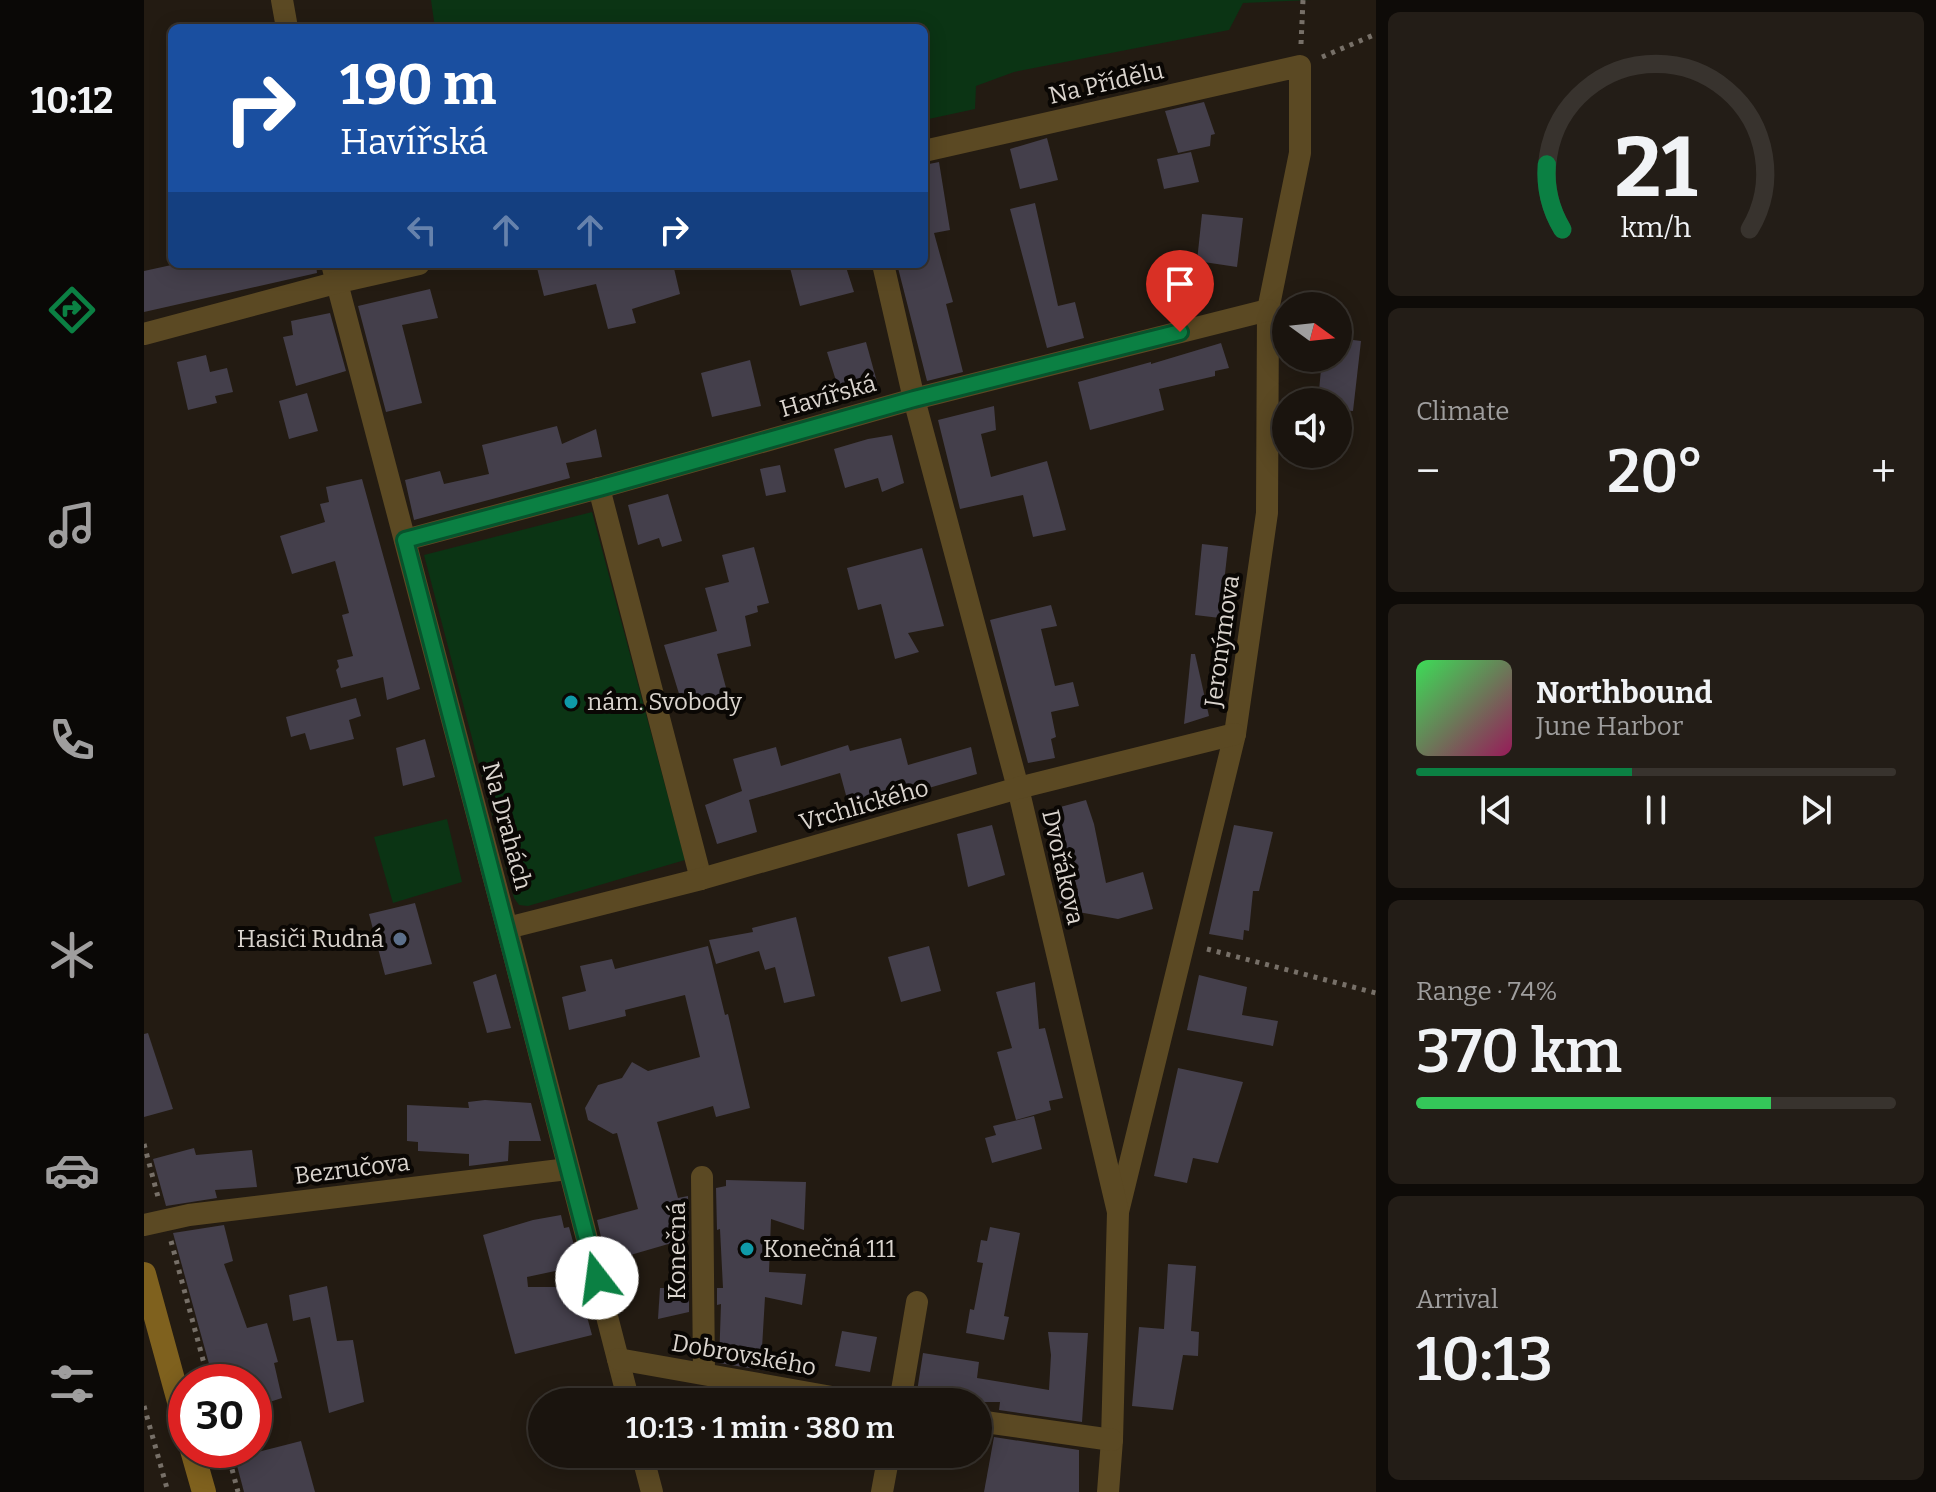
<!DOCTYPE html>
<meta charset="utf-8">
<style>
:root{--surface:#1a140e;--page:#231d17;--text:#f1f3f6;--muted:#9f9e9e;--line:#38332e;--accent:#0b8043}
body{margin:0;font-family:Bitter,serif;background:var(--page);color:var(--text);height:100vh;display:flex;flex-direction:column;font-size:30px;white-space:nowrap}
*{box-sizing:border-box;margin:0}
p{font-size:26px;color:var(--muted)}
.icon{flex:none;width:44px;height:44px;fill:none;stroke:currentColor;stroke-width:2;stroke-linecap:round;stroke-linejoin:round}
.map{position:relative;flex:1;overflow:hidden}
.drawer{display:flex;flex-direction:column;gap:12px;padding:12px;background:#0e0b08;width:560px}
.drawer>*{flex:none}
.banner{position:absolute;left:24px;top:24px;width:760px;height:244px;border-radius:12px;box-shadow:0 4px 20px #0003,0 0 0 2px var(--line);background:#1a4fa0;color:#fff;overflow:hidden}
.needle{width:52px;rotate:105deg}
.controls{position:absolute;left:1128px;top:292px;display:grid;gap:16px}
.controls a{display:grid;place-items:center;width:80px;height:80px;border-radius:50%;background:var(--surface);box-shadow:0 4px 20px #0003,0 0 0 2px var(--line);font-size:40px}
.speed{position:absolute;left:24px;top:1364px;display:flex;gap:16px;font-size:40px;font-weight:700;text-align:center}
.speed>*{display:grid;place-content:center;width:104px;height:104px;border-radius:50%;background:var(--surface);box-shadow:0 4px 20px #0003,0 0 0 2px var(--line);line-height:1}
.speed .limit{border:12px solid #d22;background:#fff;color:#111}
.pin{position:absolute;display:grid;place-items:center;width:68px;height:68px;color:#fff;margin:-82px -34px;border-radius:50% 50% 50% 0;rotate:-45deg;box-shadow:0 0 8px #0007}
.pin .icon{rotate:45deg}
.me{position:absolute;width:88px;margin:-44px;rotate:345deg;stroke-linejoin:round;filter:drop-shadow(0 0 6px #0008)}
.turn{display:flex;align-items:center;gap:28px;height:168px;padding:0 40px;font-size:36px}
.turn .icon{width:104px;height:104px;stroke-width:2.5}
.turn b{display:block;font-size:56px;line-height:68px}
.lanes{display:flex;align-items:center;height:76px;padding:0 40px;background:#0003;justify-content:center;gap:40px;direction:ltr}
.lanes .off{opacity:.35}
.big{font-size:60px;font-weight:600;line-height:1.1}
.drawer .tile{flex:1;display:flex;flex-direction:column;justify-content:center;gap:12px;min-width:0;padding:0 28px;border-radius:12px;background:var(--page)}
.drawer .dial{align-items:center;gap:0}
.dial svg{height:208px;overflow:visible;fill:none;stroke:var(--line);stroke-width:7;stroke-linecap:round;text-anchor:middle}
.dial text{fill:var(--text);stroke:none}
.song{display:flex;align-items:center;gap:24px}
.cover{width:96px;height:96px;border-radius:12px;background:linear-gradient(135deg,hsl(130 70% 55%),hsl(330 70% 35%))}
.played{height:8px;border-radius:4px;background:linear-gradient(90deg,var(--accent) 45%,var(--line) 45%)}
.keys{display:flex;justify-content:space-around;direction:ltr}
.heat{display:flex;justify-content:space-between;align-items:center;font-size:44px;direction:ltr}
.charge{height:12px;border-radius:6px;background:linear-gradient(90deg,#34c759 74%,var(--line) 0)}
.trip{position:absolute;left:384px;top:1388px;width:464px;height:80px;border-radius:40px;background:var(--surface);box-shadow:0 4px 20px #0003,0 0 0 2px var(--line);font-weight:600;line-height:80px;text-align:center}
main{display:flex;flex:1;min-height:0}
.menu{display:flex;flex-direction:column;width:144px;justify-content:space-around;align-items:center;background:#0a0806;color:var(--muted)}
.menu .icon{width:56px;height:56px}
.menu .active{color:var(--accent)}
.menu b{font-size:36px;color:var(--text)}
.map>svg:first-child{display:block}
.green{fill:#0b3414}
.building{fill:#443f4b}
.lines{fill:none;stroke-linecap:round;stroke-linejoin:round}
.path{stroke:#777068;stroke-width:5;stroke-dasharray:4 6;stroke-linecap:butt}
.minor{stroke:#5b4923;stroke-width:22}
.secondary{stroke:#7f611e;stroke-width:24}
.route-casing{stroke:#07532c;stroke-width:20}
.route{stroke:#0b8043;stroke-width:14}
.culture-dot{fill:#0f9aa8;stroke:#0a0704;stroke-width:3}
.service-dot{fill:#5c6f8a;stroke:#0a0704;stroke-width:3}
.labels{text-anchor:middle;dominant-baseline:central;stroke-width:8;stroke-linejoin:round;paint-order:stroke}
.street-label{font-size:24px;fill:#dad4ce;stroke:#0a0704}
.poi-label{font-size:24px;fill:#dad4ce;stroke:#0a0704;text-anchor:start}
</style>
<main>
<nav class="menu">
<b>10:12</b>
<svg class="icon active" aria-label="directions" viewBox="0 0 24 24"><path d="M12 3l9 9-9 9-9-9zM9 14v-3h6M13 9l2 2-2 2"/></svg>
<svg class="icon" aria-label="music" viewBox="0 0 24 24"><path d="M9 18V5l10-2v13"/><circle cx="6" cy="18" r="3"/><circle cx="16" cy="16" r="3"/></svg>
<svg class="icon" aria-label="phone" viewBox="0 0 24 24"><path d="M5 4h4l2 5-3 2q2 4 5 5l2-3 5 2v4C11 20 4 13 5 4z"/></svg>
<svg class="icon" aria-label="climate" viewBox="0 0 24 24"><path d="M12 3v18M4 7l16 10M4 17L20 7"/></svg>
<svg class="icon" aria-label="car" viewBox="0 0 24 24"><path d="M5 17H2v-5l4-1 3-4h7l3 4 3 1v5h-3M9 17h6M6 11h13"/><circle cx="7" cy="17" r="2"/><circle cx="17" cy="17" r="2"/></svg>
<svg class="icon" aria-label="filters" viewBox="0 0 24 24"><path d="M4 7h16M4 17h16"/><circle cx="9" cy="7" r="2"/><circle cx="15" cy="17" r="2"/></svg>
</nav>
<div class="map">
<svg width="1232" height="1492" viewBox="0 0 1232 1492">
<rect width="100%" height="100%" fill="#231b12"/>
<g class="green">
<polygon points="287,0 1167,0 1099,3 1085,30 870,72 832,86 831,109 780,120 780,28 291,28"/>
<polygon points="448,512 541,860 384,906 375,905 370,898 280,555"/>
<polygon points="303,819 318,882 249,903 230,837"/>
</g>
<g class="building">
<polygon points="1060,102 1071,134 1067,135 1066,146 1034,153 1021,111"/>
<polygon points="903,138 914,180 876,189 866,149"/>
<polygon points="1047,152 1055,182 1020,189 1013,159"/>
<polygon points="795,162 806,230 790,233 809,302 802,304 819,372 783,381 753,264 780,264 780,165"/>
<polygon points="891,203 914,306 931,302 940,338 903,348 866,209"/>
<polygon points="1058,214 1099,218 1093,267 1053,261"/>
<polygon points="32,264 172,264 173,273 0,312 0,271"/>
<polygon points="392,264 529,264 536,294 488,309 492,323 464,329 452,284 400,296"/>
<polygon points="645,264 701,264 710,292 656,306"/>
<polygon points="286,289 294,318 258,325 278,403 242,412 214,306"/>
<polygon points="186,313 202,371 152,386 139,337 149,335 147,321"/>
<polygon points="1194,338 1217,341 1209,411 1194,410 1194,402 1174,402 1178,358 1194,358"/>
<polygon points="722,342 736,393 699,403 683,352"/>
<polygon points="1077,343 1085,368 1071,371 1071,376 1015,389 1020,410 946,430 934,382 1007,362 1007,364"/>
<polygon points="62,355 66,372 83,368 89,392 71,396 73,403 44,410 33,362"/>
<polygon points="606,360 617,406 568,417 557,373"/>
<polygon points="163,393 174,431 145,439 135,401"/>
<polygon points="850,406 852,430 837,434 847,477 903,461 922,530 889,537 879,495 816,509 794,420"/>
<polygon points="413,426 418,444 452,429 458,457 422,463 426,478 270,520 261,480 296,471 300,484 345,474 338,445"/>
<polygon points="748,435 760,483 738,492 734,478 701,488 690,449 724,439"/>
<polygon points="636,465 642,492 622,496 616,469"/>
<polygon points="218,479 276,689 243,700 239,677 197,688 192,670 195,667 193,660 209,656 198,615 205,613 191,561 148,574 136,536 181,522 176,504 185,502 182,487"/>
<polygon points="524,494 538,541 518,547 515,538 494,545 484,505"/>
<polygon points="1058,544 1084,547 1076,618 1051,615"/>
<polygon points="610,547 625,603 613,606 614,612 601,616 607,646 573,654 585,699 540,710 520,645 573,631 561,588 585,582 578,555"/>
<polygon points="778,548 800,626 764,633 775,652 751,659 737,604 714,610 703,568"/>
<polygon points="907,605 913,626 897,629 911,686 929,682 935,706 907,712 912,737 907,739 911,758 884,763 846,620"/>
<polygon points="1047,654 1051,654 1065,716 1040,724"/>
<polygon points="212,698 217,716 205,720 210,739 166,750 161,733 147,737 142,717"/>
<polygon points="757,738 764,765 827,747 833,774 771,792 771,794 734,804 734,801 706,810 696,773 605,800 613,832 573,844 561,805 598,791 589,759 632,747 637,766 704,745 706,751"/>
<polygon points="281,739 291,777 259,786 252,748"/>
<polygon points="942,800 950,824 962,883 999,872 1009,909 974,919 917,909 914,897 934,890 919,845 906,849 898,812"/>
<polygon points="848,825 861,875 824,887 813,834"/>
<polygon points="1090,825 1129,832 1115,891 1109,891 1105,931 1100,930 1099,940 1065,934"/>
<polygon points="271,903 288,964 241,975 225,914"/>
<polygon points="652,917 671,996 640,1003 631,967 621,970 615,951 572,964 565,940 609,932 608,928"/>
<polygon points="564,946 581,1015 584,1014 606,1108 572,1117 569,1106 513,1122 534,1198 544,1196 545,1238 483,1256 481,1249 461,1254 453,1220 494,1209 473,1133 469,1134 444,1120 441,1108 454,1085 478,1078 488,1062 504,1071 556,1057 541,995 481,1010 482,1016 425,1030 418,997 442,991 436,966 468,959 471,969"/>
<polygon points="785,946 797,991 757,1002 744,957"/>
<polygon points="352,974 367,1028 343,1033 329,982"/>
<polygon points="1055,975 1103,987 1098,1015 1134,1021 1129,1046 1043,1030"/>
<polygon points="891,982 895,1029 901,1028 919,1098 905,1101 907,1110 872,1120 853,1052 868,1048 852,992"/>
<polygon points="4,1033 29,1109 0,1117 0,1034"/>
<polygon points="1034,1068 1099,1082 1074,1163 1049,1158 1043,1183 1010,1176"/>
<polygon points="341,1100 387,1103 397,1141 365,1141 364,1161 325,1166 325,1154 274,1151 274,1142 263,1141 263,1105 325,1108 324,1102"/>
<polygon points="890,1116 898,1149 848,1163 841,1138 852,1135 849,1126"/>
<polygon points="50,1148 52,1155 108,1150 113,1187 71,1190 73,1198 22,1206 9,1159"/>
<polygon points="582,1180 662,1182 660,1230 627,1219 625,1272 662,1274 658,1305 621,1297 618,1348 626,1349 623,1371 575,1363 577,1304 573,1305 573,1288 579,1288 576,1229 573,1230 572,1188 582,1186"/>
<polygon points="417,1215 420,1228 425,1227 434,1260 429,1261 430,1267 383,1277 384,1287 435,1287 448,1335 371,1354 339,1235 389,1220"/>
<polygon points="80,1225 89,1261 80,1264 103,1328 123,1323 134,1362 130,1363 138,1398 110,1407 110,1382 70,1382 29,1233"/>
<polygon points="846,1227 876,1233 860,1316 865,1317 860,1340 822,1333 826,1309 830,1310 839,1263 833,1262 837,1240 843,1241"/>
<polygon points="1024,1264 1052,1266 1047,1331 1055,1332 1054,1356 1039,1355 1029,1410 988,1406 995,1327 1020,1329"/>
<polygon points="183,1286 193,1341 209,1340 220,1402 185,1413 166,1317 149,1321 145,1295"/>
<polygon points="516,1288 545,1288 545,1312 514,1319"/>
<polygon points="698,1331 733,1337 726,1372 691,1366"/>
<polygon points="904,1332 944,1333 938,1422 855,1410 856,1402 796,1402 772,1398 779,1353 835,1362 833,1378 905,1390 907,1355"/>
<polygon points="573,1391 620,1399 619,1402 573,1402"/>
<polygon points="850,1437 935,1450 935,1492 840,1492"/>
<polygon points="157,1441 171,1492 100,1492 91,1458"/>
</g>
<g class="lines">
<g class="path">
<polyline points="1157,44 1159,0"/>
<polyline points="1178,57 1232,34"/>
<polyline points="1063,949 1232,993"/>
<polyline points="0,1144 14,1197"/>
<polyline points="27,1241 65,1382"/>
<polyline points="0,1406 24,1492"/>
<polyline points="83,1450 94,1492"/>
</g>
<g class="minor">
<polyline points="138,0 143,28"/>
<polyline points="780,151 1156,66 1156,153 1124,310 1123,513 1091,734 974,1212"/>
<polyline points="188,264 363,928 485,1402"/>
<polyline points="739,264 770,399 874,788 974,1212 968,1440 964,1492"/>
<polyline points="0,334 191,283 275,264"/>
<polyline points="455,488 557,879"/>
<polyline points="261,540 455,488 770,399 1124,310"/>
<polyline points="363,928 557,879 874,788 1091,734"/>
<polyline points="558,1177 560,1373"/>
<polyline points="0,1225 45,1215 424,1169"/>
<polyline points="474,1359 716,1402"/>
<polyline points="756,1402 773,1302"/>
<polyline points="834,1421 968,1440"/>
<polyline points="498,1454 508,1492"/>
<polyline points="738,1492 745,1454"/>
</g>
<g class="secondary">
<polyline points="0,1274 42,1427"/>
<polyline points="48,1450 60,1492"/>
</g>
</g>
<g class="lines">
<defs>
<polyline id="route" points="453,1278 261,540 455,488 770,399 1036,332"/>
</defs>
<use href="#route" class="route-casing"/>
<use href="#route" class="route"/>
</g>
<g class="culture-dot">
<circle cx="427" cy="702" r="8"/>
<circle cx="603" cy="1249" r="8"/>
</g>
<circle class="service-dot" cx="256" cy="939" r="8"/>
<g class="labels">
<g class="street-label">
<text transform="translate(962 83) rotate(-13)">Na Přídělu</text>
<text transform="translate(684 396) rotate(-16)">Havířská</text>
<text transform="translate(1078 641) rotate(-82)">Jeronýmova</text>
<text transform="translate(720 805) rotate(-16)">Vrchlického</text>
<text transform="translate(363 826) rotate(75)">Na Drahách</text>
<text transform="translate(919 867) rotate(77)">Dvořákova</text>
<text transform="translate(208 1169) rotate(-7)">Bezručova</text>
<text transform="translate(533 1251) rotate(-90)">Konečná</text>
<text transform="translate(600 1355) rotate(10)">Dobrovského</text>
</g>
<g class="poi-label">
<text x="443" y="702">nám. Svobody</text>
<text x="240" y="939" text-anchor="end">Hasiči Rudná</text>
<text x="619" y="1249">Konečná 111</text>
</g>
</g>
</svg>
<div class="controls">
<a><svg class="needle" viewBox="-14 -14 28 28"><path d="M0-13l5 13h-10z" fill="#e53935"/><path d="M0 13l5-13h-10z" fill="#9f9e9e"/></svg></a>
<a><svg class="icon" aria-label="sound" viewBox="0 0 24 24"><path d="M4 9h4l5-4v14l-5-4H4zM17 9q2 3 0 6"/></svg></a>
</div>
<div class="speed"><div class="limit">30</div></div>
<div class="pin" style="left:1036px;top:332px;background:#d93025"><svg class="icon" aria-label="arrive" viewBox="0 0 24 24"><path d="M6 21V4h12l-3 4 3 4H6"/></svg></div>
<svg class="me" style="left:453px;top:1278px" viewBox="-20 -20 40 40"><circle r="19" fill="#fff"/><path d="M0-13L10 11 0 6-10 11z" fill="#0b8043"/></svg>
<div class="trip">10:13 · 1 min · 380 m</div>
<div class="banner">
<div class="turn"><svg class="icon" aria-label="right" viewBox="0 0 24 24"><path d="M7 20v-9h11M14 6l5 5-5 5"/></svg><div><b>190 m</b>Havířská</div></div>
<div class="lanes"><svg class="icon off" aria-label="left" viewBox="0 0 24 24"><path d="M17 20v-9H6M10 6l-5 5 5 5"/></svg><svg class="icon off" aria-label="ahead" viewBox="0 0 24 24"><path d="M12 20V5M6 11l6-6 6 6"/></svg><svg class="icon off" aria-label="ahead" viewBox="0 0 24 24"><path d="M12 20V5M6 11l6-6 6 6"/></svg><svg class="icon" aria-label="right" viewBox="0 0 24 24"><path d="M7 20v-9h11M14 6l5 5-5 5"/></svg></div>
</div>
</div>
<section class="drawer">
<div class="tile dial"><svg viewBox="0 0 100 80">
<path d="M14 69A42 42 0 1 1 86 69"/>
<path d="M14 69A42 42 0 0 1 8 44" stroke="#0b8043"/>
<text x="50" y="56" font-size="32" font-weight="700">21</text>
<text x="50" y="72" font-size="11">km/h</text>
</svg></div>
<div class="tile"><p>Climate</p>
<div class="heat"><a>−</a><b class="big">20°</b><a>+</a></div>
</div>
<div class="tile">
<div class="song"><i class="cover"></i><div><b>Northbound</b><p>June Harbor</p></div></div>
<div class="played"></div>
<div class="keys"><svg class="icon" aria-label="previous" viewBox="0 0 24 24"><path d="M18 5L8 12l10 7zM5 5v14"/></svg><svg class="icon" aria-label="pause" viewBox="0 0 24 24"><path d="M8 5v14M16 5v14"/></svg><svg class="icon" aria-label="next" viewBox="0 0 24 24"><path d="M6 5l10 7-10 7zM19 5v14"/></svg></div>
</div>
<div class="tile"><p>Range · 74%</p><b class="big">370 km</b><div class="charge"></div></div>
<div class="tile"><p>Arrival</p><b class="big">10:13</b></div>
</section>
</main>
